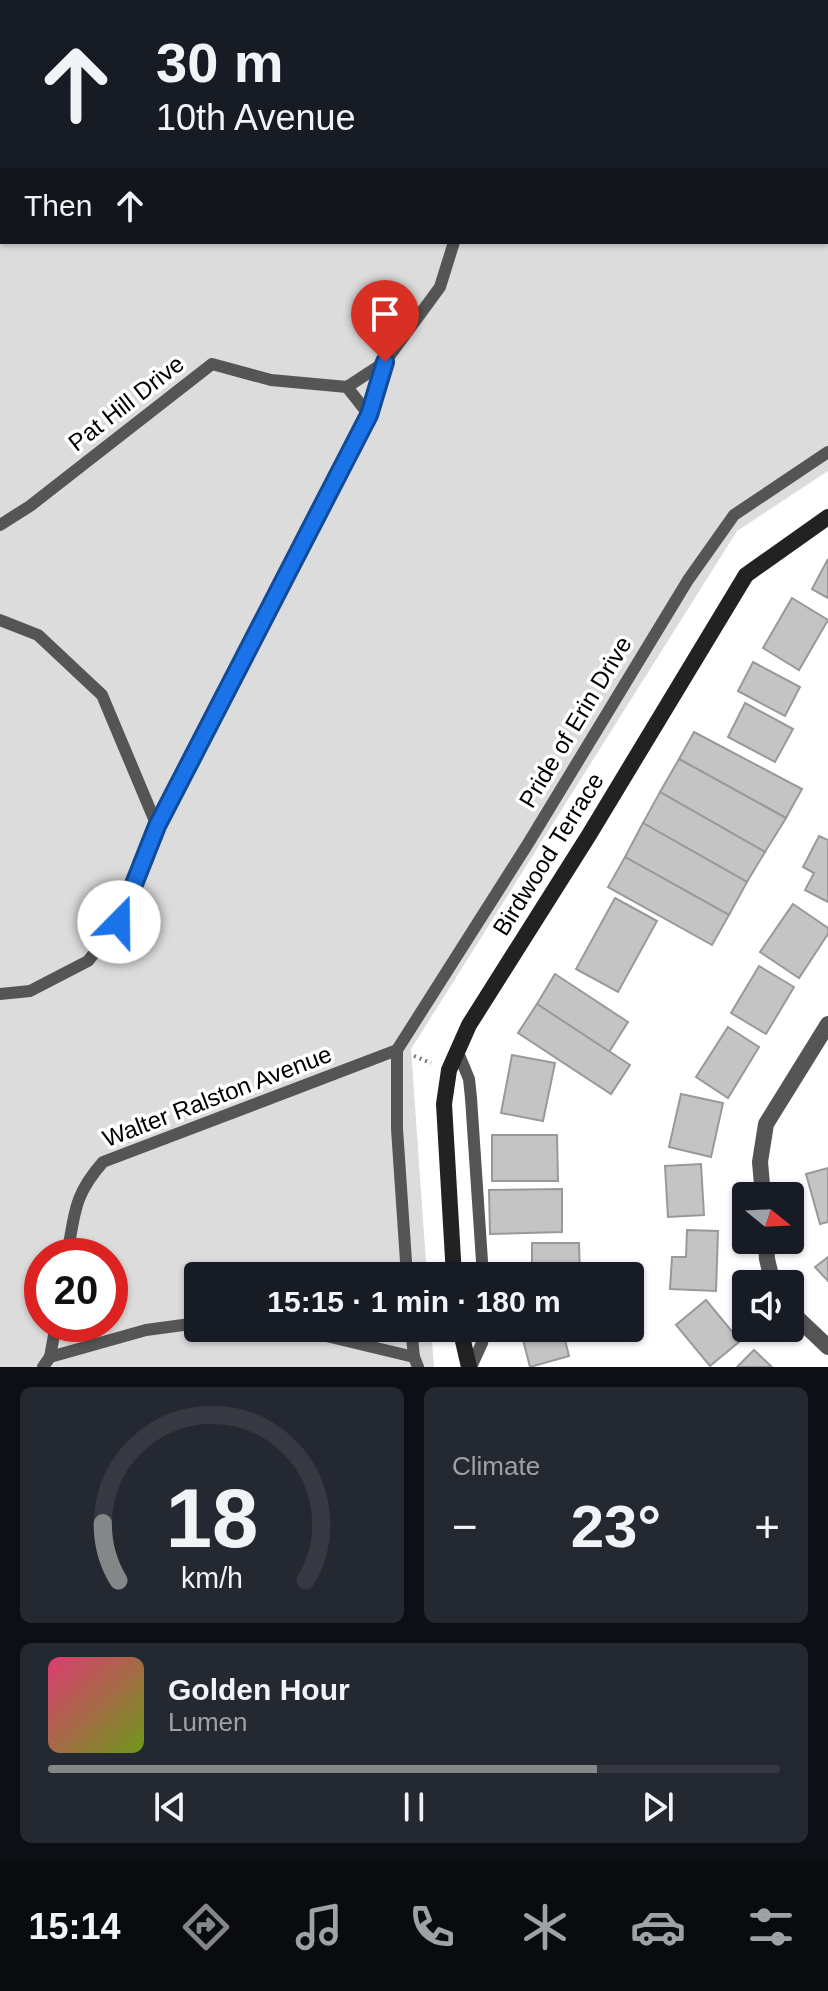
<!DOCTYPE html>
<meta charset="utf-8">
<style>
:root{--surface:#171b24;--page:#242831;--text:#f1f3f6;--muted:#9ea1a6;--line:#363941;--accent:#858687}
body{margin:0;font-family:Helvetica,sans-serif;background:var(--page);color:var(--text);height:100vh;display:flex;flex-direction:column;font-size:30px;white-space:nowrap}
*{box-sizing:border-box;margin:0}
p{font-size:26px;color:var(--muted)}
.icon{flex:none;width:44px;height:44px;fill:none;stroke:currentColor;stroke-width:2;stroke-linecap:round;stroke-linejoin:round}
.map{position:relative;height:1367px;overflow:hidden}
.sheet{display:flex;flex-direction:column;gap:20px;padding:20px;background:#0d0f14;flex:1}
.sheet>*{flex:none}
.banner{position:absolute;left:0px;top:0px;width:828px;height:244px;box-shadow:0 2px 6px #0004;background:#171b24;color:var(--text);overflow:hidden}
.needle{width:52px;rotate:108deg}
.controls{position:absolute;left:732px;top:1182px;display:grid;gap:16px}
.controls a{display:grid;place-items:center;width:72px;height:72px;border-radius:8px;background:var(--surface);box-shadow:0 2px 6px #0004;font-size:40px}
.speed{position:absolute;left:24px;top:1238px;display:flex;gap:16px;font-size:40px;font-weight:700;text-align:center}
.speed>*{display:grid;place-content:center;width:104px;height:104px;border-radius:50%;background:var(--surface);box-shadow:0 2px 6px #0004;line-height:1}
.speed .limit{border:12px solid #d22;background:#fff;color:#111}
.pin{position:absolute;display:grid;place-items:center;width:68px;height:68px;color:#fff;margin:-82px -34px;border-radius:50% 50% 50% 0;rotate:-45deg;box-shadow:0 0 8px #0007}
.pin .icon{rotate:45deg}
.me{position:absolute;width:88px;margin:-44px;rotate:22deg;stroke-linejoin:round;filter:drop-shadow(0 0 6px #0008)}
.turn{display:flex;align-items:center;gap:28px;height:168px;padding:0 24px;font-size:36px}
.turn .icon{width:104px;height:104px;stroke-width:2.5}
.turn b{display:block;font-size:56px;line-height:68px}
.then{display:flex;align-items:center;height:76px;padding:0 24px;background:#0003;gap:16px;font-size:30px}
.big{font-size:60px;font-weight:700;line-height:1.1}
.sheet .tile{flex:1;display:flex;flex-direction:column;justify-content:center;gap:12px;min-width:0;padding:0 28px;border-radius:12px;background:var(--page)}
.sheet .dial{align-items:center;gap:0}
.dial svg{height:208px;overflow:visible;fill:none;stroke:var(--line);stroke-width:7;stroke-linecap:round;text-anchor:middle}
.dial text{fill:var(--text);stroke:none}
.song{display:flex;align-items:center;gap:24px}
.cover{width:96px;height:96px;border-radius:12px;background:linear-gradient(135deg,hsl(340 70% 55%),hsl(80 70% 35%))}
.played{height:8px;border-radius:4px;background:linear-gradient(90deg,var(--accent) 75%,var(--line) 75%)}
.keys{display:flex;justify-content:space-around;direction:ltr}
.heat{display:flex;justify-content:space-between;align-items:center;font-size:44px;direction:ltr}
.sheet .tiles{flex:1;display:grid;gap:20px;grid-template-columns:1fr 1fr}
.tile:last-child{grid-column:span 2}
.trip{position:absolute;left:184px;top:1262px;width:460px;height:80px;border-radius:8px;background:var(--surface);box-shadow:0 2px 6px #0004;font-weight:700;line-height:80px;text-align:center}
.tabs{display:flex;height:128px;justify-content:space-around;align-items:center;background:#090b0e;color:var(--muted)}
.tabs .icon{width:56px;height:56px}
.tabs .active{color:var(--accent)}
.tabs b{font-size:36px;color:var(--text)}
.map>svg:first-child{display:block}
.green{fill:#dcdcdc;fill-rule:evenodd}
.building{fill:#c4c4c4;stroke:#999;stroke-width:2}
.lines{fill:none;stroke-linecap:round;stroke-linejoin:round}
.path{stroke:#777;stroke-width:4;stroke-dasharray:2 4;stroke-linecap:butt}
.lane{stroke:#555;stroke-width:12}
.street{stroke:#555;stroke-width:16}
.secondary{stroke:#222;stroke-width:16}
.route-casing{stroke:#114b97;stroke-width:20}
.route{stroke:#1a73e8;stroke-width:14}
.labels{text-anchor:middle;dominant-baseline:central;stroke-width:7;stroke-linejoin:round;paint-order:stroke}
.street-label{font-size:24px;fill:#000;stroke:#fff}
</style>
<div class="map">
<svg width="828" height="1367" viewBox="0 0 828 1367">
<rect width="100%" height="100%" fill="#fff"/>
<path class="green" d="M0 0H828V471L737 531 411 1049 427 1276H198V1328H431L434 1367H0ZM2 2H826V242H2ZM42 1256H110V1324H42Z"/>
<g class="building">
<polygon points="828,559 828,598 812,589"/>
<polygon points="792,598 828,620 799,670 763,648"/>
<polygon points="753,662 800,687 785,716 738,691"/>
<polygon points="745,703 793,729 775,762 728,737"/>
<polygon points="694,732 802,789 786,818 679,759"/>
<polygon points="679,759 786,818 765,852 660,792"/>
<polygon points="660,792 765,852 747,882 643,823"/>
<polygon points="643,823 747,882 729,915 625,857"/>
<polygon points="819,836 828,840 828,902 805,890 814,873 803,867"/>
<polygon points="625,857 729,915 712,945 608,887"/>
<polygon points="615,898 657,921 618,992 576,969"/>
<polygon points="793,904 828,928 828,934 799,978 760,952"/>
<polygon points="759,966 794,987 766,1034 731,1013"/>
<polygon points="555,974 628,1022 609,1052 537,1004"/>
<polygon points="537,1004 630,1065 611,1094 518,1033"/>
<polygon points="728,1027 759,1047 728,1098 696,1077"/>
<polygon points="512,1055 555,1063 543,1121 501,1113"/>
<polygon points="681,1094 723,1103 711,1157 669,1147"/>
<polygon points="492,1135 557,1135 558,1181 492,1181"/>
<polygon points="701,1164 704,1215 668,1217 665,1166"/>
<polygon points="828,1168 828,1222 820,1224 806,1174"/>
<polygon points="562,1189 562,1232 490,1234 489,1190"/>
<polygon points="687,1230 718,1231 716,1291 670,1289 672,1257 686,1257"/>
<polygon points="532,1243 579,1243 580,1276 532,1276"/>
<polygon points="828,1257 828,1281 815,1267"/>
<polygon points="706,1300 740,1341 710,1366 676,1325"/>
<polygon points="520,1328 562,1328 569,1356 530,1367"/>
<polygon points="754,1350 772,1367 737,1367"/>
</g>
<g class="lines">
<polyline class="path" points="414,1056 431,1063"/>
<g class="lane">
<polyline points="192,0 195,2"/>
<polyline points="203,2 208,0"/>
<polyline points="681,2 684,0"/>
<polyline points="0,82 2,81"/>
<polyline points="347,387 369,415 385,362"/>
<polyline points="0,525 30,506 212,364 271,380 347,387 385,362 440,287 454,242"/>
<polyline points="0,620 38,635 102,695 157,826 119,922 88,961 30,991 0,994"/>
<polyline points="157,826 369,415"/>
<polyline points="397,1050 529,842 688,580 734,515 828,452"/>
<polyline points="397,1050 397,1129 407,1276"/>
<polyline points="457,1050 469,1079 471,1098 483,1276"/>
<path d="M67 1256C75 1213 73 1196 103 1162L397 1050"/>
<polyline points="293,1328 414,1357"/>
<polyline points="411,1328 414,1357 418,1367"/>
<polyline points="50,1357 146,1330 198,1323"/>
<polyline points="43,1367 50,1357 56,1324"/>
<polyline points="471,1367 482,1343 485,1328"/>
</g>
<g class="street">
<polyline points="763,1196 760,1162 766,1124 828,1024"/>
<polyline points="766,1240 767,1259 773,1284"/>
<polyline points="790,1311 828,1347"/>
</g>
<g class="secondary">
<polyline points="454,1276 444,1104 449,1070 469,1025 589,835 746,575 828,517"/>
<polyline points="460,1328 469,1367"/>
</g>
</g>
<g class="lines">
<defs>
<polyline id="route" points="119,922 157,826 369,415 385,362"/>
</defs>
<use href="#route" class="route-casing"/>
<use href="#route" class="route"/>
</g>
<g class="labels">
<g class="street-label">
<text transform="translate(126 403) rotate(-38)">Pat Hill Drive</text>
<text transform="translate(575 722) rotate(-59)">Pride of Erin Drive</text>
<text transform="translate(548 854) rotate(-58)">Birdwood Terrace</text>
<text transform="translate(217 1096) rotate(-21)">Walter Ralston Avenue</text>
</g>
</g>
</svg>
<div class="controls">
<a><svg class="needle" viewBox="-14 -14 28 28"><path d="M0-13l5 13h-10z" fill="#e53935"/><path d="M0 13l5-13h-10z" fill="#9ea1a6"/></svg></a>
<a><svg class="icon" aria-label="sound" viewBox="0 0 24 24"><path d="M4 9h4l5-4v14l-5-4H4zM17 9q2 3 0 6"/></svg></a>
</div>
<div class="speed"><div class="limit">20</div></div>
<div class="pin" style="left:385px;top:362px;background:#d93025"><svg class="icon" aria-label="arrive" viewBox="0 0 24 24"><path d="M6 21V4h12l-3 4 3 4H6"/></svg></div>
<svg class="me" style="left:119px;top:922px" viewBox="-20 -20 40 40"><circle r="19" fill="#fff"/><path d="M0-13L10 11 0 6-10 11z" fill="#1a73e8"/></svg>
<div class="trip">15:15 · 1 min · 180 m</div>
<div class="banner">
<div class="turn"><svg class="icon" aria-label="ahead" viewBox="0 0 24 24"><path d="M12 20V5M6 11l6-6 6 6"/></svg><div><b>30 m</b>10th Avenue</div></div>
<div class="then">Then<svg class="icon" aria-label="ahead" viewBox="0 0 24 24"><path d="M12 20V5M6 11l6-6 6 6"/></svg></div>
</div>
</div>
<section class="sheet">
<div class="tiles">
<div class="tile dial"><svg viewBox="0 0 100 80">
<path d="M14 69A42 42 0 1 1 86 69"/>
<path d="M14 69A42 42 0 0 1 8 47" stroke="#858687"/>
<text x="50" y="56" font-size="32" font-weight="700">18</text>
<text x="50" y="72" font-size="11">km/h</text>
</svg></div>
<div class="tile"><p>Climate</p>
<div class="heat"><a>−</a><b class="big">23°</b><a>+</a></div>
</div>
<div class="tile">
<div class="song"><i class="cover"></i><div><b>Golden Hour</b><p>Lumen</p></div></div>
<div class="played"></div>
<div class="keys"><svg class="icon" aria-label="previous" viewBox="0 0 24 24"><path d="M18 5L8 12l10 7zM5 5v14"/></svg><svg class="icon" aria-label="pause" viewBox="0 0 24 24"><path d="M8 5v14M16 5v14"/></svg><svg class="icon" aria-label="next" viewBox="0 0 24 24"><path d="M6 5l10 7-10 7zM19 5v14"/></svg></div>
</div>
</div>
</section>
<nav class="tabs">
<b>15:14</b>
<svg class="icon active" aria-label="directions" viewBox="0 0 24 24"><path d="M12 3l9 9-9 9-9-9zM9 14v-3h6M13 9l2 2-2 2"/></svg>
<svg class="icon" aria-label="music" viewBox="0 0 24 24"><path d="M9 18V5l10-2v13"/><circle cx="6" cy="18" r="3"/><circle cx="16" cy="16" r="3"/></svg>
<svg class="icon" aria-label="phone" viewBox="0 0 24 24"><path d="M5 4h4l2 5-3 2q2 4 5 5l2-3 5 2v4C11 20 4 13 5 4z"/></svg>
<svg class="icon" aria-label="climate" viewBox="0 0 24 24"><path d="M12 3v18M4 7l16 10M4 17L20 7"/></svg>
<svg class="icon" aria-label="car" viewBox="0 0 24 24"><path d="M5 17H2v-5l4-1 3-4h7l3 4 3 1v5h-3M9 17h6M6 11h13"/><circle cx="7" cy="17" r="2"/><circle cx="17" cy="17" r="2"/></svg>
<svg class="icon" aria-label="filters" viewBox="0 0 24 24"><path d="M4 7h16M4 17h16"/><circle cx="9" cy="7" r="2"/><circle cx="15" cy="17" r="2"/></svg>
</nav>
